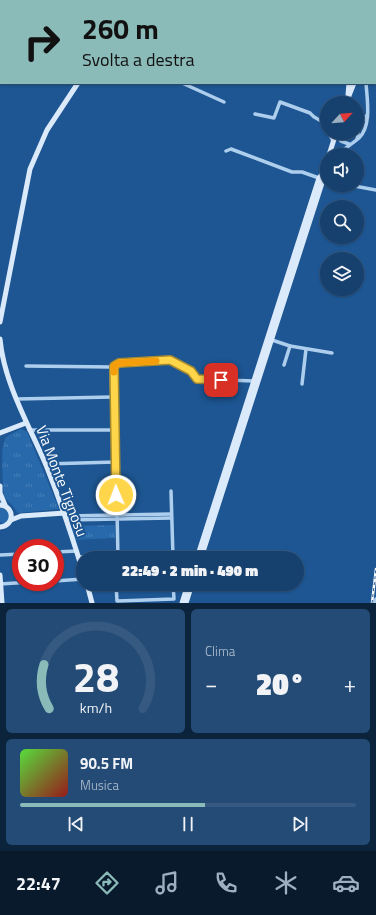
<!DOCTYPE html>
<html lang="it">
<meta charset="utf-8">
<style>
:root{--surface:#16406e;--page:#234b76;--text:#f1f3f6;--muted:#9eafc2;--line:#355981;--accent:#8bbbb9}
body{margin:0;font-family:"Titillium Web",sans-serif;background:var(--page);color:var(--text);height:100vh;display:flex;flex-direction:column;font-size:15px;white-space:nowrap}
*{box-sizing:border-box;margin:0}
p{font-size:13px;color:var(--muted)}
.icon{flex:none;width:22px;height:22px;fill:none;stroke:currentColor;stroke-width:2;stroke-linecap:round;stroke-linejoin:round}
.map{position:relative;height:603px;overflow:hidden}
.panel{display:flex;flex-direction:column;gap:6px;padding:6px;background:#0c233c;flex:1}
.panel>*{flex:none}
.banner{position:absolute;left:0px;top:0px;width:376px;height:84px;box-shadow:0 1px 3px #0004,0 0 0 1px var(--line);background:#8bbbb9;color:#111;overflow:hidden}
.needle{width:26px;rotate:64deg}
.tools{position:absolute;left:320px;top:96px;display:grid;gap:8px}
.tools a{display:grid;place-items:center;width:44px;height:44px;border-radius:50%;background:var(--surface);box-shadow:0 1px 3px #0004,0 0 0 1px var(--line);font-size:20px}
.speed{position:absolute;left:12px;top:539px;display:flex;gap:8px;font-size:20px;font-weight:700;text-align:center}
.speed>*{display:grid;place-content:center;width:52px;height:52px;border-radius:50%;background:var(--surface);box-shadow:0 1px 3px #0004,0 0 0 1px var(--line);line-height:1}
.speed .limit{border:6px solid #d22;background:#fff;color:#111}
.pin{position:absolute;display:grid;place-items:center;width:34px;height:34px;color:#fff;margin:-17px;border-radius:8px;box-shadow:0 2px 6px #0006}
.me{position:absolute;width:44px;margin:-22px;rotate:359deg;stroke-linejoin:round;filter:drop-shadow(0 0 3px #0008)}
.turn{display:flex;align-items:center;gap:14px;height:84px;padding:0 16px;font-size:18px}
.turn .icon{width:52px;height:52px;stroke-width:2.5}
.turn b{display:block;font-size:28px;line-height:34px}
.big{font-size:30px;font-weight:800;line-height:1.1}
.panel .card{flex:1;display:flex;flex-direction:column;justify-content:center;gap:6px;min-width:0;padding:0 14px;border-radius:6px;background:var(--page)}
.panel .dial{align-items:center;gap:0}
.dial svg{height:104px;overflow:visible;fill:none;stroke:var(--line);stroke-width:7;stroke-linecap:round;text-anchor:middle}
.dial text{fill:var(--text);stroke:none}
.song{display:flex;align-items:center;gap:12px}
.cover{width:48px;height:48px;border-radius:6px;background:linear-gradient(135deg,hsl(110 70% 55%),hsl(0 70% 35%))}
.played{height:4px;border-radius:2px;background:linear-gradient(90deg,var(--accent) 55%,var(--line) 55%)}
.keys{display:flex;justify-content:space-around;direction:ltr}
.heat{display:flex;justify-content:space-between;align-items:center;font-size:22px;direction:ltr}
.panel .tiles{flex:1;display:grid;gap:6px;grid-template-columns:1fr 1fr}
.card:last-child{grid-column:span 2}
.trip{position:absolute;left:76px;top:551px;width:228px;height:40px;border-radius:20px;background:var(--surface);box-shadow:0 1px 3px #0004,0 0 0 1px var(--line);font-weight:800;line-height:40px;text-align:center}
.dock{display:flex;height:64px;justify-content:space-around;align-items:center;background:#091a2c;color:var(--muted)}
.dock .icon{width:28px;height:28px}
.dock .current{color:var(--accent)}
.dock b{font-size:18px;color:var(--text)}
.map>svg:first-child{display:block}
.grass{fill:url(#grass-tufts)}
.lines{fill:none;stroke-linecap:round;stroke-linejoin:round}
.street{stroke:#aeceee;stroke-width:3.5}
.secondary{stroke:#dbeafa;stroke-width:5}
.rail-casing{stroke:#fff;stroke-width:2.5}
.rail{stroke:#1d5692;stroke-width:1;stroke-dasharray:3;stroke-linecap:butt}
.route-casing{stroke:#a68a30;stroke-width:10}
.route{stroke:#ffd54a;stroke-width:7}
.slow{stroke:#f59e0b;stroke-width:7}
.labels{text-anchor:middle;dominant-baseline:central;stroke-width:4;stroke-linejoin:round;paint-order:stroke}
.street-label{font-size:15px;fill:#fff;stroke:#1d5692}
</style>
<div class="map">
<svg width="376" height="603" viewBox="0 0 376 603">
<defs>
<pattern id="grass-tufts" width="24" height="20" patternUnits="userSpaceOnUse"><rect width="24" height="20" fill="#2769ab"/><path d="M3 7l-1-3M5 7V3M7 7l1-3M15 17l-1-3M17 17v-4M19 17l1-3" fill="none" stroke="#4780b8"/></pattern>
</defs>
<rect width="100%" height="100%" fill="#1d5692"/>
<g class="grass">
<path d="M21 429 27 432 59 509 18 513 12 505 4 497C3 485 0 448 5 439 8 434 16 432 21 429Z"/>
<polygon points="0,507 9,512 9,519 5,524 2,525 2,522 0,522"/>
<polygon points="115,525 115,538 73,540 69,526"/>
</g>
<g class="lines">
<g class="street">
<polyline points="327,0 327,1"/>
<polyline points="313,1 313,0"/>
<polyline points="347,1 347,0"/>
<polyline points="375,15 376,12"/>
<polyline points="182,83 224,102"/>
<path d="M255 114 274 118 280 102 310 113C316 121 322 118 327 128"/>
<polyline points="357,124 361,123 366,116"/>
<polyline points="329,133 333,141"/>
<polyline points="336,133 341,141 349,144"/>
<polyline points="357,139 358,134 357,130"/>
<polyline points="226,151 231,149 292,172 302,172 319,178"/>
<path d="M336 155C344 149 352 144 359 138 372 125 367 99 366 83"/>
<polyline points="349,185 376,190"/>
<polyline points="272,340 290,346 332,353"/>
<polyline points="284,365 290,346"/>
<polyline points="26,366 111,367 119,363 170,360 191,371 197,379 254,381"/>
<polyline points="114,366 118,558"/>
<polyline points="111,367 113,450"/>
<polyline points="302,384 306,349"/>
<polyline points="17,399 112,397"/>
<polyline points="29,430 114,430"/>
<polyline points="45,464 116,462"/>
<polyline points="171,491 173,557"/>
<polyline points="66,516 171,514"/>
<polyline points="67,520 171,518"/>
<polyline points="55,552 77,551"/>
<polyline points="0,555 21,554"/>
<polyline points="79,557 189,555"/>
<polyline points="55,581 83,579"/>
<polyline points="0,584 32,582"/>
<polyline points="116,584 117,601 174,599 173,584"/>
<polyline points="375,603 376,599"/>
</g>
<g class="secondary">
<polyline points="354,0 354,1"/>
<polyline points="358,0 358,1"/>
<polyline points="98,1 98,0"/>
<polyline points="348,95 349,83"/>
<polyline points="346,103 354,83"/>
<polyline points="329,155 336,133"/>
<polyline points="0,322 30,169 47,130 78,83"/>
<path d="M0 339C4 383 29 425 46 465 60 500 72 536 83 572"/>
<polyline points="0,433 26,423"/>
<polyline points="0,486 0,493 5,505"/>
<path d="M0 505C15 506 15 526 0 527"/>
<polyline points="11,520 21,516 65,513"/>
<polyline points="197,558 319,178 323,173"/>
<polyline points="201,558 323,180 323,173 327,162"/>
<polyline points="0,575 2,603"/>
<polyline points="87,584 92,603"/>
<polyline points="182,603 188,584"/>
<polyline points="186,603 192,584"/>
</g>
<defs>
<polyline id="rail" points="372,603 376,569"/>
</defs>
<use href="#rail" class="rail-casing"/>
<use href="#rail" class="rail"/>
</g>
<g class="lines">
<defs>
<polyline id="route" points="116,495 114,366 119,363 170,360 191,371 197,379 221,380"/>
</defs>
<use href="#route" class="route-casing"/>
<use href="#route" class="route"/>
<polyline class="slow" points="114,372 114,366 119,363 156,361"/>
</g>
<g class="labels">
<g class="street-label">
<text transform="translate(62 481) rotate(69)">Via Monte Tignosu</text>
</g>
</g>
</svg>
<div class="tools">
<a><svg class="needle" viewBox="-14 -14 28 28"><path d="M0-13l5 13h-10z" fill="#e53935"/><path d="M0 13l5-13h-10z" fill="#9eafc2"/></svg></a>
<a><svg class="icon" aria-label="sound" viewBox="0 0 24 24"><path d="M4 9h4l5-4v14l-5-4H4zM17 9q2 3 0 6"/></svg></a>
<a><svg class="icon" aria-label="search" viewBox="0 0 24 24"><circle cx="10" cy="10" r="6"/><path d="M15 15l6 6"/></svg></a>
<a><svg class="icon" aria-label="layers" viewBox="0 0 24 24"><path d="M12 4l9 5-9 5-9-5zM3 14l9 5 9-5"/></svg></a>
</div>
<div class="speed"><div class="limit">30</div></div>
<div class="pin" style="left:221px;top:380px;background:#d93025"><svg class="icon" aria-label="arrive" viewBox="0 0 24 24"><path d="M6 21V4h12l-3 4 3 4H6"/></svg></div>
<svg class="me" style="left:116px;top:495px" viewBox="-20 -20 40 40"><circle r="17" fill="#ffd54a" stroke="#fff" stroke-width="3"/><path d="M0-11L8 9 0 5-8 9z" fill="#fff"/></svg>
<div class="trip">22:49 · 2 min · 490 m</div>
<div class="banner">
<div class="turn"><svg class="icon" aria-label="right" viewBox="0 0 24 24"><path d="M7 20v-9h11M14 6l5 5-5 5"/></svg><div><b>260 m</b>Svolta a destra</div></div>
</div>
</div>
<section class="panel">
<div class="tiles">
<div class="card dial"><svg viewBox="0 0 100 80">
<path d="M14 69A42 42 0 1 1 86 69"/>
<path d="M14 69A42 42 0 0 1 10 35" stroke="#8bbbb9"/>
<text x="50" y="56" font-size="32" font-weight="700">28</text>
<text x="50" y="72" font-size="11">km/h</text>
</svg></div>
<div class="card"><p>Clima</p>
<div class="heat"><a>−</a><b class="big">20°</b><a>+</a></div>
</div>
<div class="card">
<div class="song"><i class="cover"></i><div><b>90.5 FM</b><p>Musica</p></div></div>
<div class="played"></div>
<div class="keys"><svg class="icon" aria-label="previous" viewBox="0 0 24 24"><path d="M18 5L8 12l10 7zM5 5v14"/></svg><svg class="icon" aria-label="pause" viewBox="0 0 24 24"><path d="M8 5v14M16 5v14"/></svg><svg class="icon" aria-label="next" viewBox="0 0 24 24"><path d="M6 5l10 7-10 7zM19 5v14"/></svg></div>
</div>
</div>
</section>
<nav class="dock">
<b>22:47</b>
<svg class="icon current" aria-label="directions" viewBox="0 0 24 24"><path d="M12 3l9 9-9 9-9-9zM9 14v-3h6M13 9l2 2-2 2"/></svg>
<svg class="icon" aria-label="music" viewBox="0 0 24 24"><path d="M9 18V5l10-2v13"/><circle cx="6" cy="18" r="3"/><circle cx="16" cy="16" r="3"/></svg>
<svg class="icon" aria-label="phone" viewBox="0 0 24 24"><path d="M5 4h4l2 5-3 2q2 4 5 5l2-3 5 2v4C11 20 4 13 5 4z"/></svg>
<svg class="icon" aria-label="climate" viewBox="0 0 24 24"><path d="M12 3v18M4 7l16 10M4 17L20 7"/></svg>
<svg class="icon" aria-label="car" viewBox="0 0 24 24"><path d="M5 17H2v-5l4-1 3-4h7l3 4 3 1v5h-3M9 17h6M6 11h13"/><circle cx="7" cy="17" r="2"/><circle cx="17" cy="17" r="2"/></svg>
</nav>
